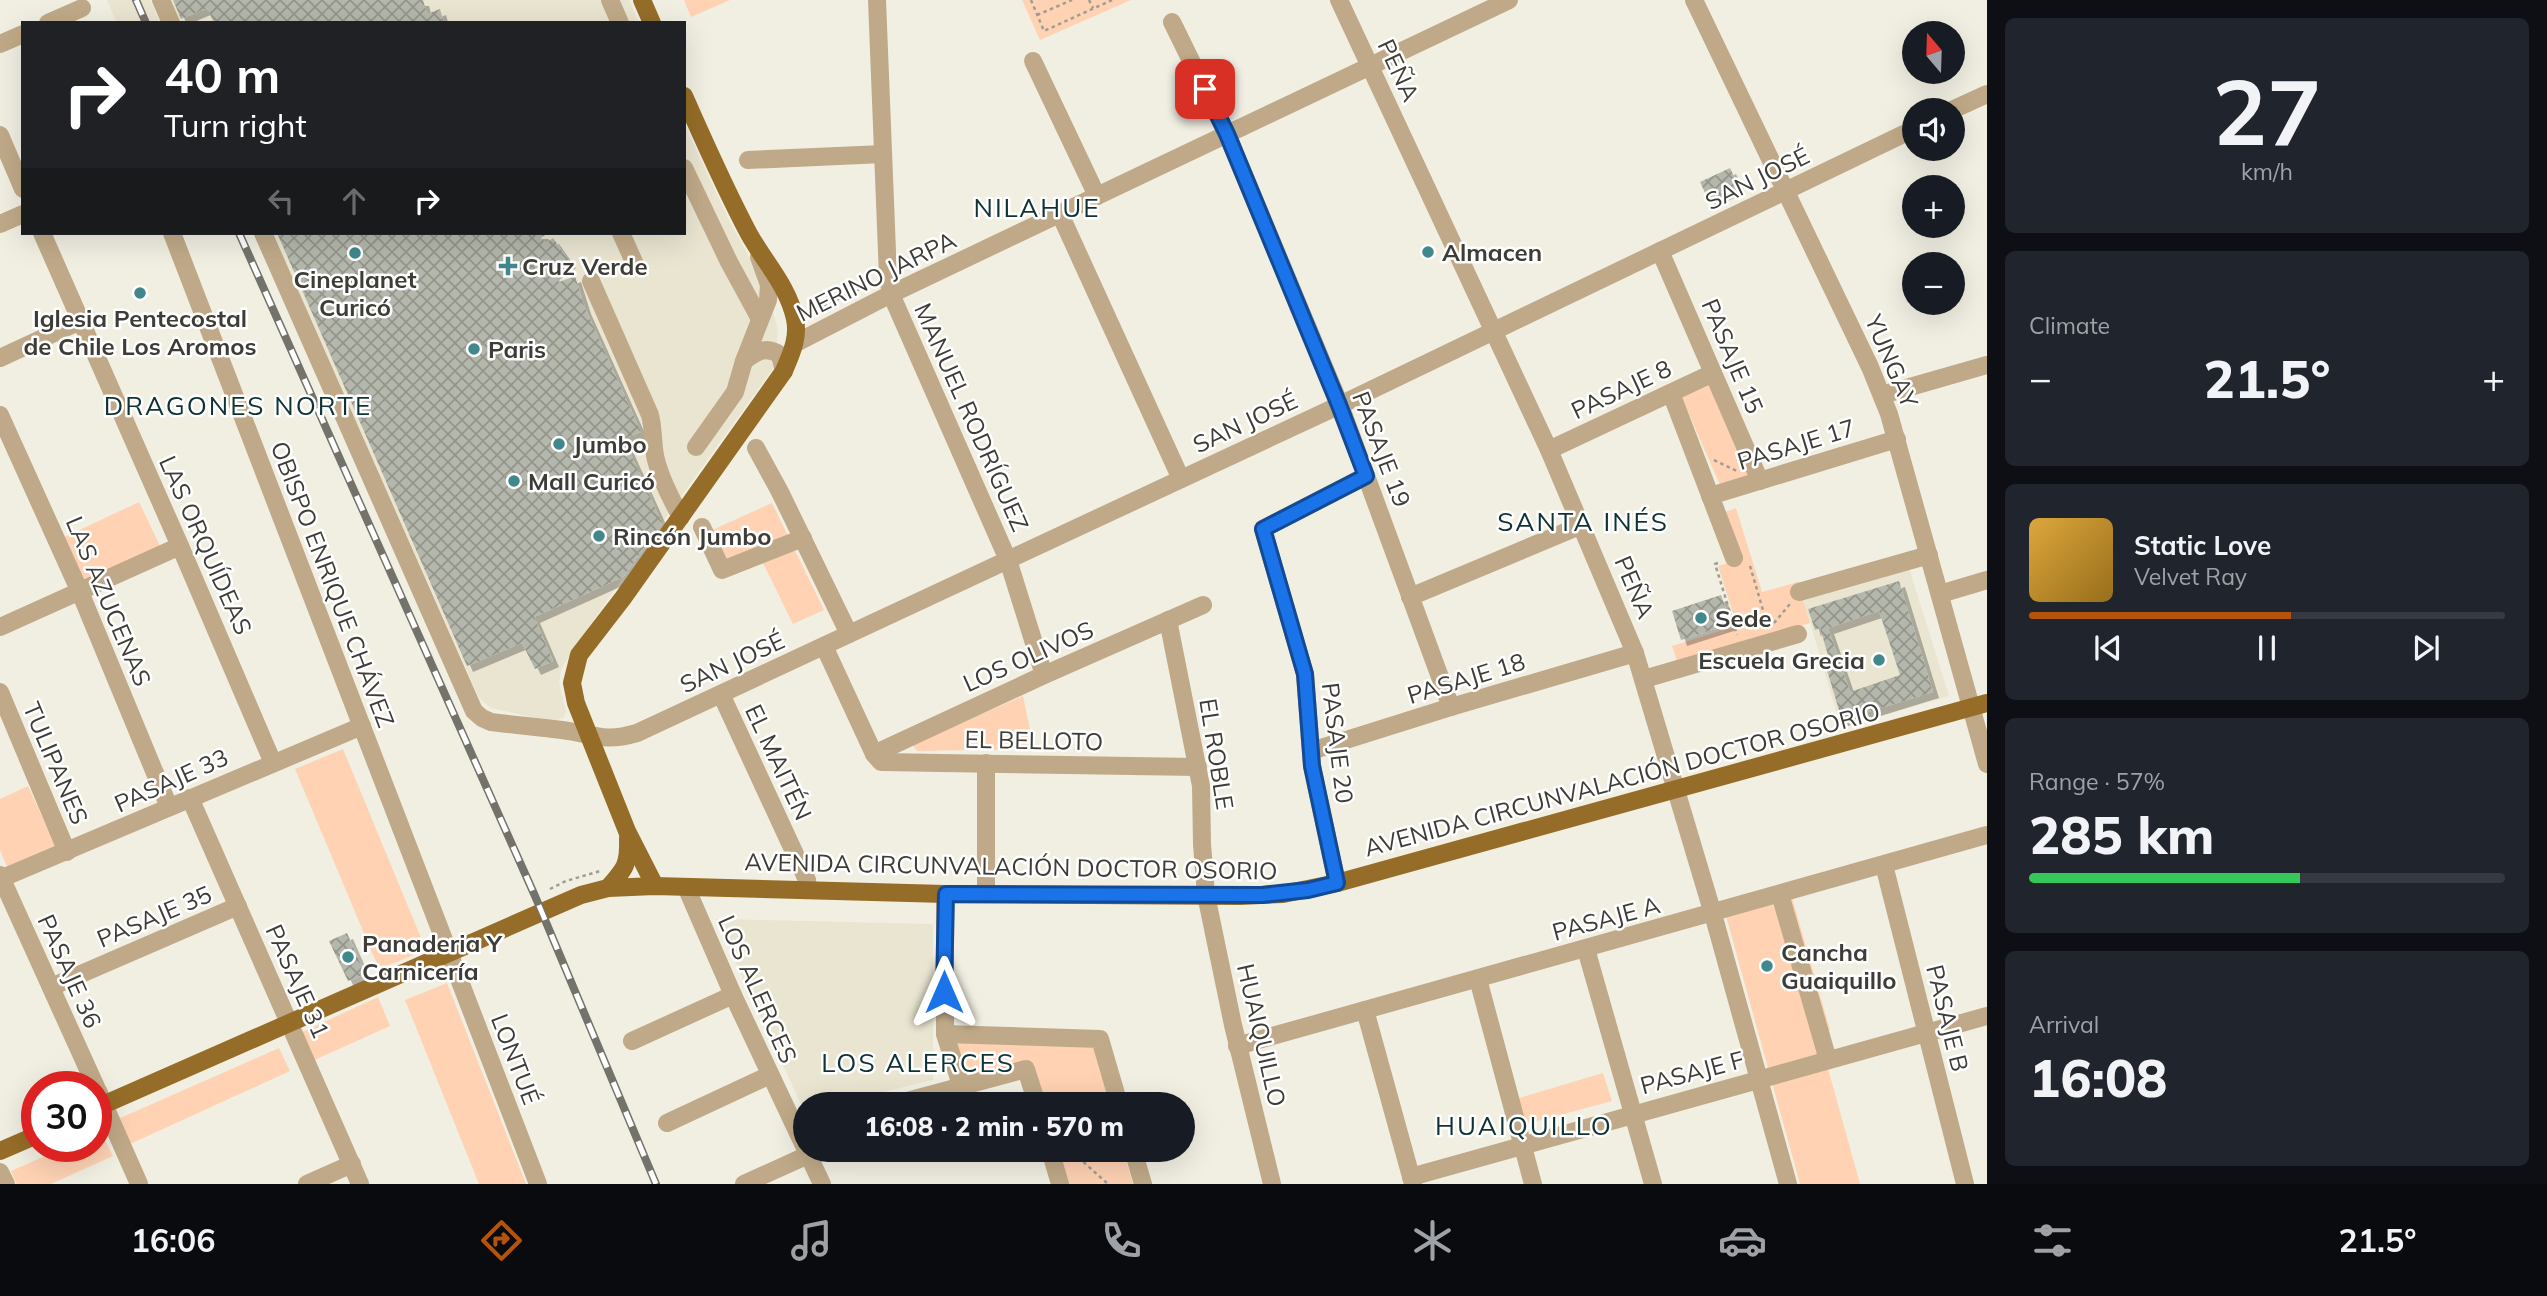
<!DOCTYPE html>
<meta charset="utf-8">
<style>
:root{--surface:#171b24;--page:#20242c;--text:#f1f3f6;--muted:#9ea1a6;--line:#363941;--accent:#b45309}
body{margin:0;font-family:Mulish,sans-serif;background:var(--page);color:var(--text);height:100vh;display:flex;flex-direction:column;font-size:26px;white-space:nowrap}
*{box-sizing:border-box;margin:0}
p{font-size:23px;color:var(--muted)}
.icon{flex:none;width:38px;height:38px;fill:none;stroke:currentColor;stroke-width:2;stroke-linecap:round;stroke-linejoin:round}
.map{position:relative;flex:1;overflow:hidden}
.drawer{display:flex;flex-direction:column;gap:18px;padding:18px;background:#0d0f14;width:560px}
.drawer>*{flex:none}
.top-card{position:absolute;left:21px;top:21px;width:665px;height:214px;border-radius:0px;box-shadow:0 7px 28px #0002;background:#202124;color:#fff;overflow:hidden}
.needle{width:46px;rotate:341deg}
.fabs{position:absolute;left:1902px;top:21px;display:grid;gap:14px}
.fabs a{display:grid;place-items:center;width:63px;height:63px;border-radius:50%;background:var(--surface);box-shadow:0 7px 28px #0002;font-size:35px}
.speed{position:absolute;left:21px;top:1071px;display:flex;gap:14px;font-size:35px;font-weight:700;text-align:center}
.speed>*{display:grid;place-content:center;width:91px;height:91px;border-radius:50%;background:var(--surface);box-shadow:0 7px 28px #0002;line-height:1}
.speed .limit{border:10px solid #d22;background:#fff;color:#111}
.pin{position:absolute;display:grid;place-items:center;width:60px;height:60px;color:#fff;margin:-30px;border-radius:14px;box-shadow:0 4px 10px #0006}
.me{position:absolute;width:77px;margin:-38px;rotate:0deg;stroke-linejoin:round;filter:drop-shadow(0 0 5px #0008)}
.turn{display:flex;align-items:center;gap:24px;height:147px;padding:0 28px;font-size:32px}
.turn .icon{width:91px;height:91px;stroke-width:2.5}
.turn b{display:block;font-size:49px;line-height:60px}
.lanes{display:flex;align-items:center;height:66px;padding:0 28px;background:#0003;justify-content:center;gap:35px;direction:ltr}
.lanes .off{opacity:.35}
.big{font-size:52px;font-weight:800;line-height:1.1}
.drawer .widget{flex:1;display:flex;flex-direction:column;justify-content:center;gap:10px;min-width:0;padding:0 24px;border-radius:10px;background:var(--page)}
.drawer .dial{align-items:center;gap:0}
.dial b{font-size:91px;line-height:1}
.song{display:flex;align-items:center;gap:21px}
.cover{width:84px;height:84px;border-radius:10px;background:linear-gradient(135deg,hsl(40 70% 55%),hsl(40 70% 35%))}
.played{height:7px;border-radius:4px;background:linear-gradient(90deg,var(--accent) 55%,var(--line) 55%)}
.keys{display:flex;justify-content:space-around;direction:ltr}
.heat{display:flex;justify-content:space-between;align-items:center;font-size:38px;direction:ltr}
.charge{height:10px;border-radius:5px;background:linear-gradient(90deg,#34c759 57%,var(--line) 0)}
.trip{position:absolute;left:793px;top:1092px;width:402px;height:70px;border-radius:35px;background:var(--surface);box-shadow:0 7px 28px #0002;font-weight:800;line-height:70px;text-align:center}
.tab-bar{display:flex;height:112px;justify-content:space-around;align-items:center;background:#090b0e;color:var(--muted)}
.tab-bar .icon{width:49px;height:49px}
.tab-bar .on{color:var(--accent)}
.tab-bar b{font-size:32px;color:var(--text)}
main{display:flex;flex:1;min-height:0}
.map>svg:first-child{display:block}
.built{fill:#e9e5d1}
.green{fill:#fed2b3}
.building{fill:url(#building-cross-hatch);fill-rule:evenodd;filter:url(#shadow)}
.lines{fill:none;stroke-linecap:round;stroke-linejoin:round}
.path{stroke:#9f9d94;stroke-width:2.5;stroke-dasharray:3.5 3.5;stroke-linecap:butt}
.minor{stroke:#bfa988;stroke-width:18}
.major{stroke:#966d28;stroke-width:18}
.rail-casing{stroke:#74736b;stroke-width:8}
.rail{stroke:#fff;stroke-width:5;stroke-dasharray:16;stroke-linecap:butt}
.route-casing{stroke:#114b97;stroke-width:18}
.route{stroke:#1a73e8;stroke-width:12}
.poi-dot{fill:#40888c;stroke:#fff;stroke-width:2.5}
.labels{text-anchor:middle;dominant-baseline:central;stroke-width:5;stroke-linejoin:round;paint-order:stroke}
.street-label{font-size:24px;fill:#3d3c37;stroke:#fff}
.poi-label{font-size:24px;font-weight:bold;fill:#3d3c37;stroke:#fff;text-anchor:start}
.neighbourhood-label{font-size:26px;letter-spacing:2px;fill:#0f3235;stroke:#fff}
</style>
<main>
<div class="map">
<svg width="1987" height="1184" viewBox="0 0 1987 1184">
<defs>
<pattern id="building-cross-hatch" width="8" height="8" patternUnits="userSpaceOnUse" patternTransform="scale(1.75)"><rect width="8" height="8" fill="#b4b7ab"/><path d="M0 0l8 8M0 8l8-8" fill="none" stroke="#94968c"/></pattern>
<filter id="shadow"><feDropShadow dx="6" dy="6" stdDeviation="0" flood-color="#0004"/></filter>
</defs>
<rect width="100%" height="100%" fill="#f1efe2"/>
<g class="built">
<polygon points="107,0 150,0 160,23 117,23"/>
<polygon points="169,0 629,0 639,23 179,23"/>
<polygon points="684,124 731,224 765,285 778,329 775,366 623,577 568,658 561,670 559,683 566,710 564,717 556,721 544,720 491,708 479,698 272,233 684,233"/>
<polygon points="1909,568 1949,696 1841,728 1803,598"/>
<polygon points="716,919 933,924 933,1080 833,1104 805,1104 804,1111"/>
</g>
<g class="green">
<polygon points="684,0 730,0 691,17"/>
<polygon points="1022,0 1131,0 1040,40"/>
<polygon points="1710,384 1749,475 1721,487 1681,396"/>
<polygon points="139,502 160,546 75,586 54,542"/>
<polygon points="772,503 824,610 793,624 760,557 728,569 710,531"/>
<polygon points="1736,508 1762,592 1798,582 1810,623 1678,664 1672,646 1737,626 1718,566 1738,560 1723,513"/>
<polygon points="1023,696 1034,749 917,751 912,744"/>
<polygon points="343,749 426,950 379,969 295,769"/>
<polygon points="28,786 56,847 8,869 0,850 0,799"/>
<polygon points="1791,894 1830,1030 1819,1036 1860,1184 1800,1184 1726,916"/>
<polygon points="447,983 526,1184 479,1184 405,1000"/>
<polygon points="378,997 390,1026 310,1062 296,1035"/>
<polygon points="955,1041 1094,1044 1111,1104 1046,1104 1034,1064 969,1075"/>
<polygon points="279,1048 290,1071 130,1144 118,1119"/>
<polygon points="1603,1073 1612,1101 1512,1128 1506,1102"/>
<polygon points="101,1132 113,1156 51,1184 17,1184 11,1171 68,1146 96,1146 96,1134"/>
<polygon points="1059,1150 1123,1150 1133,1184 1069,1184"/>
</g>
<g class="building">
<polygon points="173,0 423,0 427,14 440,9 444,23 214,23 207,8 181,19"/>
<polygon points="1730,168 1739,187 1709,201 1700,182"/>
<polygon points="277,233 542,233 545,235 541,238 546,243 553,238 570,262 553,274 559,282 575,276 585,308 641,432 624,439 662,523 623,577 534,617 553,661 535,669 522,643 467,666"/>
<path d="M1899 581 1933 692 1842 720 1823 657 1828 655 1820 628 1815 630 1808 609ZM1879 611 1900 675 1850 692 1828 628Z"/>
<polygon points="1721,595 1731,624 1681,640 1672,611"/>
<polygon points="347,933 365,974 348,981 329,941"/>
</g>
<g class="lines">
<g class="path">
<polyline points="1031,0 1044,31 1112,0"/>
<polyline points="1089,0 1093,8"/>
<polyline points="1037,15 1072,0"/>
<polyline points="811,311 862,288"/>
<polyline points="1714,460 1737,471"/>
<polyline points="1718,563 1715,564 1737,635"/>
<polyline points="1750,566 1768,627"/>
<polyline points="1774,623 1790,604"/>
<polyline points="550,889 566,881 600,871"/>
<polyline points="1078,1150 1079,1158 1108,1184"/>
</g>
<g class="minor">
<polyline points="161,0 171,23"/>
<polyline points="610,0 620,23"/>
<polyline points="877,0 888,277 891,294 1008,560 1044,675"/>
<polyline points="1339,0 1549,450 1635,653 1713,914 1788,1184"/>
<polyline points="1694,0 1870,367 1889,414 1987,764"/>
<polyline points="1172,22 1227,134 1340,405 1451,707"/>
<polyline points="48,23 82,8"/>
<polyline points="0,44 23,34"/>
<polyline points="1033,61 1097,196"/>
<polyline points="1952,110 1987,94"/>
<polyline points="0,135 23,189"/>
<polyline points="748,160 883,154"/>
<polyline points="684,168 729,262 760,319"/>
<polyline points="1060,214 1181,479"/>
<polyline points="0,224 23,214"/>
<polyline points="42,233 180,546 273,763"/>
<polyline points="172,233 538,1184"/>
<path d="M263 233 474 711 482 718 491 722C515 725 538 727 562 730 594 734 603 743 637 733L1340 405 1914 129"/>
<polyline points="621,233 634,262"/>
<polyline points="1660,251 1760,481"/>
<path d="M591 281 650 415C654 430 652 444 656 460 661 480 671 499 681 517"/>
<polyline points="796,343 891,294 1509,0"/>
<polyline points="0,358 80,321"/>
<path d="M744 361C756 352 766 345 780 355L784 371"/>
<polyline points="1671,393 1734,558"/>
<polyline points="1882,395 1987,365"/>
<polyline points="0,415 80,592 169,807"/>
<polyline points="696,447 735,392 744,361 768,300 769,285 759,257"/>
<polyline points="756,448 780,492 849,634"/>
<polyline points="1549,450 1713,373"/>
<polyline points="1710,496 1897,439"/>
<polyline points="702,527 722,570 803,538"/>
<polyline points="1799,592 1929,555"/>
<polyline points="1940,594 1987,580"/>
<polyline points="1410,597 1582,525"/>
<polyline points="1168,620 1201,786 1202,844 1206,895 1233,1025 1272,1184"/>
<polyline points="0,627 180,546"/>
<polyline points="824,646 874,754 881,762 1198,767"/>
<polyline points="1644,679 1798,634"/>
<polyline points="0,692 67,852"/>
<polyline points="721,694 807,880 808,889"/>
<polyline points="1311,751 1451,707 1635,653"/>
<polyline points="874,754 1044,675 1203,605"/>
<polyline points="190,798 360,1184"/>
<polyline points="1884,865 1965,1184"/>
<polyline points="0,875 96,1087"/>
<polyline points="0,879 362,726"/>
<polyline points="1337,883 1312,766 1305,674 1263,529 1366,476"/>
<polyline points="686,887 733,995 805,1148"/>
<polyline points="986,893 986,763"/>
<polyline points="945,894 945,1034 961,1085"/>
<polyline points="1780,894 1828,1060"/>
<polyline points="1586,949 1653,1184"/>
<polyline points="1478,979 1533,1184"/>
<polyline points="51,987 238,906"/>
<polyline points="1365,1010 1413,1184"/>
<polyline points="945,1034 1100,1039 1119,1104"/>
<polyline points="632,1041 733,995"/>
<polyline points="1237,1046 1987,835"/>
<polyline points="98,1091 139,1184"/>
<polyline points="896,1104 1026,1069 1037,1104"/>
<polyline points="667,1123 770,1075"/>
<polyline points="806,1150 822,1184"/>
<polyline points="1050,1150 1060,1184"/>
<polyline points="1133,1150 1143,1184"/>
<polyline points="0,1172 6,1184"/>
<polyline points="1411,1177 1987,1016"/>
<polyline points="307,1184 352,1164"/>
<polyline points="744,1184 808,1155"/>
</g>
<g class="major">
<polyline points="642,0 652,23"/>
<path d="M655 886 627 831 576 703 572 683 579 655 623 598 784 371C791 354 799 338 795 319 788 286 765 263 749 234 725 189 705 143 684 96"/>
<path d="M608 888C625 869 629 865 628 838"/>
<polyline points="96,1108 542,912 581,895 608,888 655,886 945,894 1240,896 1283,894 1337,883 1987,703"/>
<polyline points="0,1151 37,1135"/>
</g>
<defs>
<g id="rail">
<polyline points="136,0 146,23"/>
<polyline points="239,233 535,896 656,1184"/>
</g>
</defs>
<use href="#rail" class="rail-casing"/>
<use href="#rail" class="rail"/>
</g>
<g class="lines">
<defs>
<polyline id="route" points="944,992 946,894 1262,895 1308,890 1337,883 1312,766 1305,674 1263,529 1366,476 1339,405 1227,134 1205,89"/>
</defs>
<use href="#route" class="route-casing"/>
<use href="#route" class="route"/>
</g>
<g class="poi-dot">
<circle cx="1428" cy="252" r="7"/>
<circle cx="355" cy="253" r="7"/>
<path d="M504.5 255.5h7v7h7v7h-7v7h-7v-7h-7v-7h7z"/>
<circle cx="140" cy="293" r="7"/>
<circle cx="474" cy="349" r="7"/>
<circle cx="559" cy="444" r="7"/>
<circle cx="514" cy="481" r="7"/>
<circle cx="599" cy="536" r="7"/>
<circle cx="1701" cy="618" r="7"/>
<circle cx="1879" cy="660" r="7"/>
<circle cx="348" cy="957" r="7"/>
<circle cx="1767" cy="966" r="7"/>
</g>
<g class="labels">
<g class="street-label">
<text transform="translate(1399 70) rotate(65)">PEÑA</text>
<text transform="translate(1757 178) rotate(-26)">SAN JOSÉ</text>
<text transform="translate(876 276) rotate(-26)">MERINO JARPA</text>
<text transform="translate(1733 356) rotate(67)">PASAJE 15</text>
<text transform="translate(1892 361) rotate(67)">YUNGAY</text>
<text transform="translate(1621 389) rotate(-25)">PASAJE 8</text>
<text transform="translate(972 417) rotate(66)">MANUEL RODRÍGUEZ</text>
<text transform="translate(1245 422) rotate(-25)">SAN JOSÉ</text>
<text transform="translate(1796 444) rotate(-17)">PASAJE 17</text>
<text transform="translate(1382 449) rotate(69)">PASAJE 19</text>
<text transform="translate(206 545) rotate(66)">LAS ORQUÍDEAS</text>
<text transform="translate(333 584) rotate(69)">OBISPO ENRIQUE CHÁVEZ</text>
<text transform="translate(1635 587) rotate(67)">PEÑA</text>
<text transform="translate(109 601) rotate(67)">LAS AZUCENAS</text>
<text transform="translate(1028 656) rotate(-24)">LOS OLIVOS</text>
<text transform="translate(732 662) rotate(-25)">SAN JOSÉ</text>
<text transform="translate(1466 678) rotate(-17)">PASAJE 18</text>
<text transform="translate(1034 740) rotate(1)">EL BELLOTO</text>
<text transform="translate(1338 743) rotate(83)">PASAJE 20</text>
<text transform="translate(1217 754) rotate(81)">EL ROBLE</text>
<text transform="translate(779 762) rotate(65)">EL MAITÉN</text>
<text transform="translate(56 763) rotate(67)">TULIPANES</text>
<text transform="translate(1622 779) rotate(-15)">AVENIDA CIRCUNVALACIÓN DOCTOR OSORIO</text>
<text transform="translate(171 780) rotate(-24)">PASAJE 33</text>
<text transform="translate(1011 866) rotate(1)">AVENIDA CIRCUNVALACIÓN DOCTOR OSORIO</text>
<text transform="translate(154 916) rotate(-23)">PASAJE 35</text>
<text transform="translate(1606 918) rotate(-15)">PASAJE A</text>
<text transform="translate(70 971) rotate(66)">PASAJE 36</text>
<text transform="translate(298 981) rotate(66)">PASAJE 31</text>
<text transform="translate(758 989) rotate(66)">LOS ALERCES</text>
<text transform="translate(1948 1018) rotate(76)">PASAJE B</text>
<text transform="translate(1262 1035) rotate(77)">HUAIQUILLO</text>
<text transform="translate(516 1059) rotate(69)">LONTUÉ</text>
<text transform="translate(1692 1072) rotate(-15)">PASAJE F</text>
</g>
<g class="poi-label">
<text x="1442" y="252">Almacen</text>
<text x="522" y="266">Cruz Verde</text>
<text x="355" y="279" text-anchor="middle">Cineplanet<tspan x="355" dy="28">Curicó</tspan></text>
<text x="140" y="318" text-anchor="middle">Iglesia Pentecostal<tspan x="140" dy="28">de Chile Los Aromos</tspan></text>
<text x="488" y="349">Paris</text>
<text x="573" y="444">Jumbo</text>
<text x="528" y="481">Mall Curicó</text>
<text x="613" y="536">Rincón Jumbo</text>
<text x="1715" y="618">Sede</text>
<text x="1865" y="660" text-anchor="end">Escuela Grecia</text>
<text x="362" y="943">Panaderia Y<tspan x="362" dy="28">Carnicería</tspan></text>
<text x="1781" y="952">Cancha<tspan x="1781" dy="28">Guaiquillo</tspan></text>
</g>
<g class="neighbourhood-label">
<text x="1037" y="207">NILAHUE</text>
<text x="238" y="405">DRAGONES NORTE</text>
<text x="1583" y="521">SANTA INÉS</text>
<text x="918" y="1062">LOS ALERCES</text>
<text x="1524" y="1125">HUAIQUILLO</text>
</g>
</g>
</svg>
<div class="fabs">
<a><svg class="needle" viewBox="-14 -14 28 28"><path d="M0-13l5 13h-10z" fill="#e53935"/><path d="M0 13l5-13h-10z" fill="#9ea1a6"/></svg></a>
<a><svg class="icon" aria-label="sound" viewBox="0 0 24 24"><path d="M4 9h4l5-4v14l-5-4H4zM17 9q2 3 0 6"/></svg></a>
<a>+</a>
<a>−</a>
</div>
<div class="speed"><div class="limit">30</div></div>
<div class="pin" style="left:1205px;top:89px;background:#d93025"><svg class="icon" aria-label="arrive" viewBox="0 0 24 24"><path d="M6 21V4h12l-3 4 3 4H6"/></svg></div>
<svg class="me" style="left:944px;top:992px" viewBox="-20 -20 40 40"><path d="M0-17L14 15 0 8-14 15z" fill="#1a73e8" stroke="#fff" stroke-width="4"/></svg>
<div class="trip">16:08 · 2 min · 570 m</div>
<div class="top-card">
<div class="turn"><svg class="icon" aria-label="right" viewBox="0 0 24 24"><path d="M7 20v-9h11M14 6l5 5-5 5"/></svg><div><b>40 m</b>Turn right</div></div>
<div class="lanes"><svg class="icon off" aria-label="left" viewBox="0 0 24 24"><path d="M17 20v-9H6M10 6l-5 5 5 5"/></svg><svg class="icon off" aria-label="ahead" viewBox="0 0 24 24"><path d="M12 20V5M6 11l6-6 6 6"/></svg><svg class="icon" aria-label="right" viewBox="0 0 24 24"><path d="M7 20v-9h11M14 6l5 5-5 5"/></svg></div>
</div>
</div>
<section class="drawer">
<div class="widget dial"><b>27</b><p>km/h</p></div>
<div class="widget"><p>Climate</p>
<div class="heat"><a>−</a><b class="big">21.5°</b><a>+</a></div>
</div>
<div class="widget">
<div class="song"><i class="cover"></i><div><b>Static Love</b><p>Velvet Ray</p></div></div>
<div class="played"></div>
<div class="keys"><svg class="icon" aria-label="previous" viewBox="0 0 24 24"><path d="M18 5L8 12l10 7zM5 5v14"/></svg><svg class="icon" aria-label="pause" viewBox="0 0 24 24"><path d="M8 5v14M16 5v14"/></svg><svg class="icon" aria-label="next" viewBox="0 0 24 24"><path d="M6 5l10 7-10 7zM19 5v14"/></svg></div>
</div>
<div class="widget"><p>Range · 57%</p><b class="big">285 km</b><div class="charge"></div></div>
<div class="widget"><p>Arrival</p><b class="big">16:08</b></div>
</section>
</main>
<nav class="tab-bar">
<b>16:06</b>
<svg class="icon on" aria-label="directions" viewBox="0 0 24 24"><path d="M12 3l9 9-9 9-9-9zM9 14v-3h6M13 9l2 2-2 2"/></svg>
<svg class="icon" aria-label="music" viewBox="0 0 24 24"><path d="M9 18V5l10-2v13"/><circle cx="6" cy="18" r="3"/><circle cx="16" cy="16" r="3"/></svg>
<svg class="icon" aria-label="phone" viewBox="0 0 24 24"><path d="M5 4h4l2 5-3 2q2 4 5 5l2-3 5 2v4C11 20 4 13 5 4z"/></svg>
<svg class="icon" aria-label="climate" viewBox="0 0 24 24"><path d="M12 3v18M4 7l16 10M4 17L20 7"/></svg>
<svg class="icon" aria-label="car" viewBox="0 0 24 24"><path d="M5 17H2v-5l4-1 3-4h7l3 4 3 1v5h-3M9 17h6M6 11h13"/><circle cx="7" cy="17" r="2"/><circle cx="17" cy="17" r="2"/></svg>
<svg class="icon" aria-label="filters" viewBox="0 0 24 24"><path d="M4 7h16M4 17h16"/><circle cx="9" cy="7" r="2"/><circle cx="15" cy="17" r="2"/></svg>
<b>21.5°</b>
</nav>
